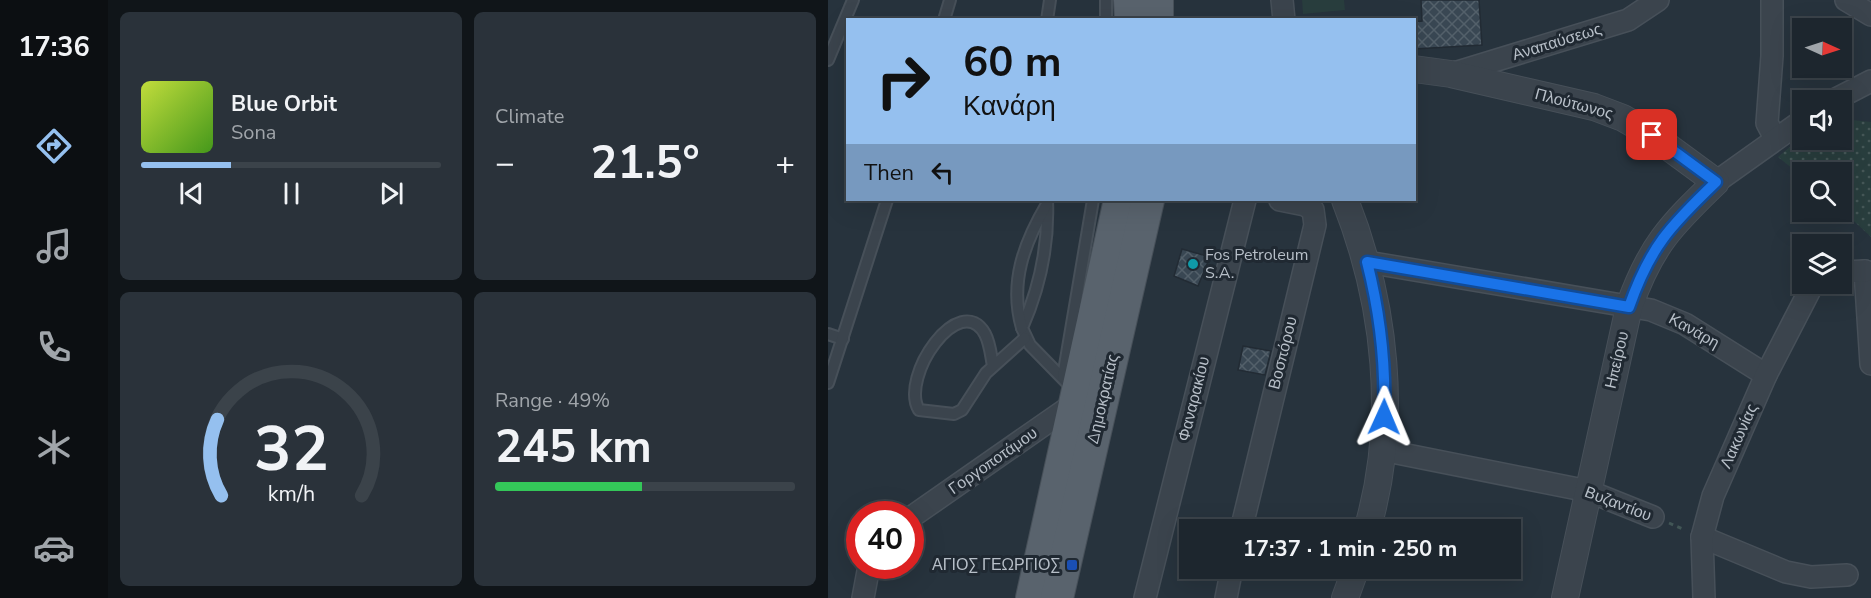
<!DOCTYPE html>
<meta charset="utf-8">
<style>
:root{--surface:#1d262e;--page:#2a323a;--text:#f1f3f6;--muted:#a0a5aa;--line:#3b434a;--accent:#95c0ef}
body{margin:0;font-family:"Nunito Sans",sans-serif;background:var(--page);color:var(--text);height:100vh;display:flex;flex-direction:column;font-size:22px;white-space:nowrap}
*{box-sizing:border-box;margin:0}
p{font-size:20px;color:var(--muted)}
.icon{flex:none;width:33px;height:33px;fill:none;stroke:currentColor;stroke-width:2;stroke-linecap:round;stroke-linejoin:round}
.map{position:relative;flex:1;overflow:hidden}
.side{display:flex;flex-direction:column;gap:12px;padding:12px;background:#101519;width:720px}
.side>*{flex:none}
.banner{position:absolute;left:18px;top:18px;width:570px;height:183px;border-radius:0px;box-shadow:0 6px 24px #0002,0 0 0 2px var(--line);background:#95c0ef;color:#111;overflow:hidden}
.needle{width:39px;rotate:93deg}
.fabs{position:absolute;left:964px;top:18px;display:grid;gap:12px}
.fabs a{display:grid;place-items:center;width:60px;height:60px;border-radius:0px;background:var(--surface);box-shadow:0 6px 24px #0002,0 0 0 2px var(--line);font-size:30px}
.speed{position:absolute;left:18px;top:501px;display:flex;gap:12px;font-size:30px;font-weight:700;text-align:center}
.speed>*{display:grid;place-content:center;width:78px;height:78px;border-radius:50%;background:var(--surface);box-shadow:0 6px 24px #0002,0 0 0 2px var(--line);line-height:1}
.speed .limit{border:9px solid #d22;background:#fff;color:#111}
.pin{position:absolute;display:grid;place-items:center;width:51px;height:51px;color:#fff;margin:-26px;border-radius:12px;box-shadow:0 3px 9px #0006}
.me{position:absolute;width:66px;margin:-33px;rotate:1deg;stroke-linejoin:round;filter:drop-shadow(0 0 4px #0008)}
.turn{display:flex;align-items:center;gap:21px;height:126px;padding:0 18px;font-size:27px}
.turn .icon{width:78px;height:78px;stroke-width:2.5}
.turn b{display:block;font-size:42px;line-height:51px}
.then{display:flex;align-items:center;height:57px;padding:0 18px;background:#0003;gap:12px;font-size:22px}
.big{font-size:45px;font-weight:700;line-height:1.1}
.side .card{flex:1;display:flex;flex-direction:column;justify-content:center;gap:9px;min-width:0;padding:0 21px;border-radius:9px;background:var(--page)}
.side .dial{align-items:center;gap:0}
.dial svg{height:156px;overflow:visible;fill:none;stroke:var(--line);stroke-width:7;stroke-linecap:round;text-anchor:middle}
.dial text{fill:var(--text);stroke:none}
.song{display:flex;align-items:center;gap:18px}
.cover{width:72px;height:72px;border-radius:9px;background:linear-gradient(135deg,hsl(70 70% 55%),hsl(100 70% 35%))}
.played{height:6px;border-radius:3px;background:linear-gradient(90deg,var(--accent) 30%,var(--line) 30%)}
.keys{display:flex;justify-content:space-around;direction:ltr}
.heat{display:flex;justify-content:space-between;align-items:center;font-size:33px;direction:ltr}
.charge{height:9px;border-radius:4px;background:linear-gradient(90deg,#34c759 49%,var(--line) 0)}
.side .tiles{flex:1;display:grid;gap:12px;grid-template-columns:repeat(2,1fr)}
.trip{position:absolute;left:351px;top:519px;width:342px;height:60px;border-radius:0px;background:var(--surface);box-shadow:0 6px 24px #0002,0 0 0 2px var(--line);font-weight:700;line-height:60px;text-align:center}
main{display:flex;flex:1;min-height:0}
.tab-bar{display:flex;flex-direction:column;width:108px;justify-content:space-around;align-items:center;background:#0c0f12;color:var(--muted)}
.tab-bar .icon{width:42px;height:42px}
.tab-bar .active{color:var(--accent)}
.tab-bar b{font-size:27px;color:var(--text)}
.map>svg:first-child{display:block}
.grass{fill:url(#grass-dots)}
.pitch{fill:#293e3e}
.building{fill:url(#building-cross-hatch);stroke:#222b34;stroke-width:1.5}
.lines{fill:none;stroke-linecap:round;stroke-linejoin:round}
.service-casing{stroke:#475059;stroke-width:14}
.minor-casing{stroke:#475059;stroke-width:24}
.tertiary-casing{stroke:#475059;stroke-width:28}
.primary-casing{stroke:#475059;stroke-width:34}
.path{stroke:#425656;stroke-width:3;stroke-dasharray:4.5 4.5;stroke-linecap:butt}
.service{stroke:#3b444d;stroke-width:10}
.minor{stroke:#3b444d;stroke-width:21}
.tertiary{stroke:#3b444d;stroke-width:26}
.primary{stroke:#59636d;stroke-width:32}
.route-casing{stroke:#114b97;stroke-width:15}
.route{stroke:#1a73e8;stroke-width:10}
.culture-dot{fill:#0f9aa8;stroke:#202932;stroke-width:2}
.transit-dot{fill:#1a4fb4;stroke:#202932;stroke-width:2}
.labels{text-anchor:middle;dominant-baseline:central;stroke-width:6;stroke-linejoin:round;paint-order:stroke}
.street-label{font-size:16px;fill:#b7bfc8;stroke:#202932}
.poi-label{font-size:16px;fill:#b7bfc8;stroke:#202932;text-anchor:start}
</style>
<main>
<nav class="tab-bar">
<b>17:36</b>
<svg class="icon active" aria-label="directions" viewBox="0 0 24 24"><path d="M12 3l9 9-9 9-9-9zM9 14v-3h6M13 9l2 2-2 2"/></svg>
<svg class="icon" aria-label="music" viewBox="0 0 24 24"><path d="M9 18V5l10-2v13"/><circle cx="6" cy="18" r="3"/><circle cx="16" cy="16" r="3"/></svg>
<svg class="icon" aria-label="phone" viewBox="0 0 24 24"><path d="M5 4h4l2 5-3 2q2 4 5 5l2-3 5 2v4C11 20 4 13 5 4z"/></svg>
<svg class="icon" aria-label="climate" viewBox="0 0 24 24"><path d="M12 3v18M4 7l16 10M4 17L20 7"/></svg>
<svg class="icon" aria-label="car" viewBox="0 0 24 24"><path d="M5 17H2v-5l4-1 3-4h7l3 4 3 1v5h-3M9 17h6M6 11h13"/><circle cx="7" cy="17" r="2"/><circle cx="17" cy="17" r="2"/></svg>
</nav>
<section class="side">
<div class="tiles">
<div class="card">
<div class="song"><i class="cover"></i><div><b>Blue Orbit</b><p>Sona</p></div></div>
<div class="played"></div>
<div class="keys"><svg class="icon" aria-label="previous" viewBox="0 0 24 24"><path d="M18 5L8 12l10 7zM5 5v14"/></svg><svg class="icon" aria-label="pause" viewBox="0 0 24 24"><path d="M8 5v14M16 5v14"/></svg><svg class="icon" aria-label="next" viewBox="0 0 24 24"><path d="M6 5l10 7-10 7zM19 5v14"/></svg></div>
</div>
<div class="card"><p>Climate</p>
<div class="heat"><a>−</a><b class="big">21.5°</b><a>+</a></div>
</div>
<div class="card dial"><svg viewBox="0 0 100 80">
<path d="M14 69A42 42 0 1 1 86 69"/>
<path d="M14 69A42 42 0 0 1 12 30" stroke="#95c0ef"/>
<text x="50" y="56" font-size="32" font-weight="700">32</text>
<text x="50" y="72" font-size="11">km/h</text>
</svg></div>
<div class="card"><p>Range · 49%</p><b class="big">245 km</b><div class="charge"></div></div>
</div>
</section>
<div class="map">
<svg width="1043" height="598" viewBox="0 0 1043 598">
<defs>
<pattern id="grass-dots" width="8" height="8" patternUnits="userSpaceOnUse" patternTransform="scale(1.5)"><rect width="8" height="8" fill="#293e3e"/><path d="M2 2h.1M6 6h.1" fill="none" stroke="#465858" stroke-width="1.8" stroke-linecap="round"/></pattern>
<pattern id="building-cross-hatch" width="8" height="8" patternUnits="userSpaceOnUse" patternTransform="scale(1.5)"><rect width="8" height="8" fill="#394753"/><path d="M0 0l8 8M0 8l8-8" fill="none" stroke="#53606a"/></pattern>
</defs>
<rect width="100%" height="100%" fill="#27333d"/>
<polygon class="grass" points="1014,119 1043,122 1043,237 1014,210 1014,172 975,172 975,177 950,157 975,136 975,140 1014,140"/>
<polygon class="pitch" points="474,0 516,0 517,10 475,14"/>
<g class="building">
<polygon points="593,0 651,0 654,45 586,49 586,22 594,21"/>
<polygon points="354,249 382,257 370,286 346,276"/>
<polygon points="415,346 443,351 437,375 410,370"/>
</g>
<g class="lines">
<defs>
<g id="service">
<polyline points="116,20 122,0"/>
<polyline points="219,20 222,0"/>
<polyline points="278,20 278,0"/>
<polyline points="0,60 25,0"/>
<path d="M219 200C221 244 212 287 194 328L202 345 245 389"/>
<path d="M194 328C181 283 196 243 219 204"/>
<polyline points="0,334 15,339"/>
<path d="M165 366C163 356 162 343 157 334 132 289 71 377 91 410L126 414 134 410 158 373 197 338"/>
<polyline points="235,377 265,200"/>
<polyline points="0,383 59,200"/>
</g>
<g id="minor">
<polyline points="454,0 456,20"/>
<polyline points="944,0 944,56 939,123 947,138"/>
<polyline points="1018,0 1043,15"/>
<polyline points="623,74 800,20 830,0"/>
<polyline points="1006,100 1043,81"/>
<polyline points="888,182 975,120"/>
<polyline points="539,262 823,310 857,324 938,375"/>
<polyline points="1037,271 1043,364"/>
<polyline points="1014,272 1037,271"/>
<polyline points="554,450 760,491 825,517"/>
<polyline points="82,518 247,403"/>
<polyline points="413,530 487,225 485,210 477,205 452,200"/>
<polyline points="874,537 958,572 983,577 1019,575"/>
<polyline points="35,598 41,566"/>
<polyline points="317,598 417,200"/>
<polyline points="398,598 404,568"/>
<polyline points="876,598 874,537 885,496 938,375 985,284"/>
</g>
<g id="tertiary">
<path d="M586 69 623 74 766 107 795 118 824 135 888 182C842 226 822 247 801 307L737 598"/>
<path d="M517 200C558 304 571 421 539 530"/>
<polyline points="517,598 528,568"/>
</g>
<g id="primary">
<polyline points="302,0 303,20"/>
<polyline points="329,0 329,20"/>
<polyline points="204,598 292,200"/>
<polyline points="229,598 320,200"/>
</g>
</defs>
<use href="#service" class="service-casing"/>
<use href="#minor" class="minor-casing"/>
<use href="#tertiary" class="tertiary-casing"/>
<use href="#primary" class="primary-casing"/>
<polyline class="path" points="841,523 857,530"/>
<use href="#service" class="service"/>
<use href="#minor" class="minor"/>
<use href="#tertiary" class="tertiary"/>
<use href="#primary" class="primary"/>
</g>
<g class="lines">
<defs>
<path id="route" d="M556 417C558 364 552 313 539 262L801 307C822 247 842 226 888 182L824 135"/>
</defs>
<use href="#route" class="route-casing"/>
<use href="#route" class="route"/>
</g>
<circle class="culture-dot" cx="365" cy="264" r="6"/>
<rect class="transit-dot" x="238" y="559" width="12" height="12" rx="3"/>
<g class="labels">
<g class="street-label">
<text transform="translate(729 42) rotate(-17)">Αναπαύσεως</text>
<text transform="translate(746 104) rotate(15)">Πλούτωνος</text>
<text transform="translate(866 331) rotate(29)">Κανάρη</text>
<text transform="translate(455 353) rotate(-76)">Βοσπόρου</text>
<text transform="translate(789 360) rotate(-77)">Ηπείρου</text>
<text transform="translate(275 399) rotate(-77)">Δημοκρατίας</text>
<text transform="translate(366 399) rotate(-76)">Φαναρακίου</text>
<text transform="translate(911 436) rotate(-66)">Λακωνίας</text>
<text transform="translate(165 461) rotate(-35)">Γοργοποτάμου</text>
<text transform="translate(790 504) rotate(21)">Βυζαντίου</text>
</g>
<g class="poi-label">
<text x="377" y="255">Fos Petroleum<tspan x="377" dy="18">S.A.</tspan></text>
<text x="232" y="565" text-anchor="end">ΑΓΙΟΣ ΓΕΩΡΓΙΟΣ</text>
</g>
</g>
</svg>
<div class="fabs">
<a><svg class="needle" viewBox="-14 -14 28 28"><path d="M0-13l5 13h-10z" fill="#e53935"/><path d="M0 13l5-13h-10z" fill="#a0a5aa"/></svg></a>
<a><svg class="icon" aria-label="sound" viewBox="0 0 24 24"><path d="M4 9h4l5-4v14l-5-4H4zM17 9q2 3 0 6"/></svg></a>
<a><svg class="icon" aria-label="search" viewBox="0 0 24 24"><circle cx="10" cy="10" r="6"/><path d="M15 15l6 6"/></svg></a>
<a><svg class="icon" aria-label="layers" viewBox="0 0 24 24"><path d="M12 4l9 5-9 5-9-5zM3 14l9 5 9-5"/></svg></a>
</div>
<div class="speed"><div class="limit">40</div></div>
<div class="pin" style="left:824px;top:135px;background:#d93025"><svg class="icon" aria-label="arrive" viewBox="0 0 24 24"><path d="M6 21V4h12l-3 4 3 4H6"/></svg></div>
<svg class="me" style="left:556px;top:417px" viewBox="-20 -20 40 40"><path d="M0-17L14 15 0 8-14 15z" fill="#1a73e8" stroke="#fff" stroke-width="4"/></svg>
<div class="trip">17:37 · 1 min · 250 m</div>
<div class="banner">
<div class="turn"><svg class="icon" aria-label="right" viewBox="0 0 24 24"><path d="M7 20v-9h11M14 6l5 5-5 5"/></svg><div><b>60 m</b>Κανάρη</div></div>
<div class="then">Then<svg class="icon" aria-label="left" viewBox="0 0 24 24"><path d="M17 20v-9H6M10 6l-5 5 5 5"/></svg></div>
</div>
</div>
</main>
